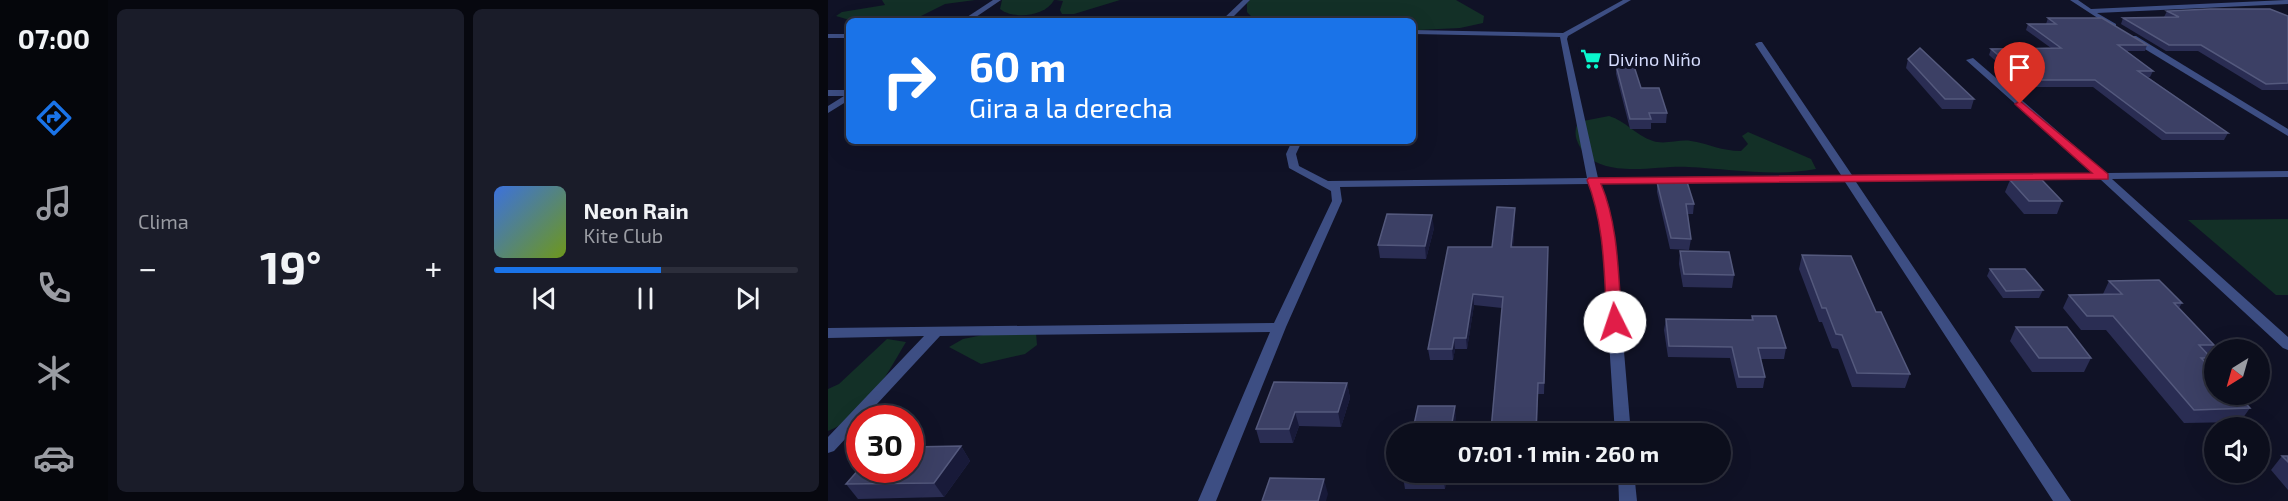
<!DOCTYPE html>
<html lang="es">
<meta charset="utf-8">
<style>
:root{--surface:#0c0e1c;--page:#1a1c29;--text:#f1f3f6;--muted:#9a9ca3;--line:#2c2e3b;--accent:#1a73e8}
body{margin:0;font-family:"Exo 2",sans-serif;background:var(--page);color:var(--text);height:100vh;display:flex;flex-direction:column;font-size:22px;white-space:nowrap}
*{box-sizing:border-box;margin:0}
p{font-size:20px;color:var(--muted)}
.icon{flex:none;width:33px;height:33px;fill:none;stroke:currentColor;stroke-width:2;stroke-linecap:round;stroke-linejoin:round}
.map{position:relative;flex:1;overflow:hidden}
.panel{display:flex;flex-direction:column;gap:9px;padding:9px;background:#07080f;width:720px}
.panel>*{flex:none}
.banner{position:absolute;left:18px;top:18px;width:570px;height:126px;border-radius:9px;box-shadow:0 6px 24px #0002,0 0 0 2px var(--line);background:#1a73e8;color:#fff;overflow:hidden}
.needle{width:39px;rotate:217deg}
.tools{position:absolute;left:1376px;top:339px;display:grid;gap:12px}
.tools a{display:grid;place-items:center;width:66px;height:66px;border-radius:50%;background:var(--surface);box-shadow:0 6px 24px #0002,0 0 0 2px var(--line);font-size:30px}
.speed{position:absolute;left:18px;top:405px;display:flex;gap:12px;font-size:30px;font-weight:700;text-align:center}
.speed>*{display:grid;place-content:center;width:78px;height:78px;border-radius:50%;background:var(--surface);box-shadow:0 6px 24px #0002,0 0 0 2px var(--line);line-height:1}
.speed .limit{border:9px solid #d22;background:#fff;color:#111}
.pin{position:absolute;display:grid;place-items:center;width:51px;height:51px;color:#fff;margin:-62px -26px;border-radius:50% 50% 50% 0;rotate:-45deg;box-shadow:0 0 6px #0007}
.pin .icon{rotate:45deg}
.me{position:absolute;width:66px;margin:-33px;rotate:356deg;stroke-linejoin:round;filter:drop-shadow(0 0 4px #0008)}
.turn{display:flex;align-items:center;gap:21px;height:126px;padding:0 24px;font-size:27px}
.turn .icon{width:78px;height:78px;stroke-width:2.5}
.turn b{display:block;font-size:42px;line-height:51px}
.big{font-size:45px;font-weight:700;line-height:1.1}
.panel .tile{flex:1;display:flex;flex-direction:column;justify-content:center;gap:9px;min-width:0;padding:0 21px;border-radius:9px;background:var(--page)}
.song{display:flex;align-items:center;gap:18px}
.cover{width:72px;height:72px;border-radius:9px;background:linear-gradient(135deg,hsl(220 70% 55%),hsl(80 70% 35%))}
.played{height:6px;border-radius:3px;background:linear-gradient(90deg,var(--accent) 55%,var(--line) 55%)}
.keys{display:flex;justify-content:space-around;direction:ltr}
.heat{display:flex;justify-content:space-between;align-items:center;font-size:33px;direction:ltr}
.panel .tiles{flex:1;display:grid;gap:9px;grid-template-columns:repeat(2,1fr)}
.trip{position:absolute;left:558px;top:423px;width:345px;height:60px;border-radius:30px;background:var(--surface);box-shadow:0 6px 24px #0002,0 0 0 2px var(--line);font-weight:700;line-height:60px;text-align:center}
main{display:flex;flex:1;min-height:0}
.dock{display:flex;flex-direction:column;width:108px;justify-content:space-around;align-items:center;background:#05060b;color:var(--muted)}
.dock .icon{width:42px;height:42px}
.dock .active{color:var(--accent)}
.dock b{font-size:27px;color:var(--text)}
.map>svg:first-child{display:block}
.green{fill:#133027}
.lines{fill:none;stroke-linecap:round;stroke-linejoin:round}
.street{fill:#3d4e83;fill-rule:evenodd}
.wall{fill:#2a2d53}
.shaded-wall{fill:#181a39}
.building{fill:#3c4065;stroke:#54597d;stroke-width:1.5}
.route{fill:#e11d48;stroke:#92132f;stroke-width:1.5}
.labels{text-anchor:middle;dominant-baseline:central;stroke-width:6;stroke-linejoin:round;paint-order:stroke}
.far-poi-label{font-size:18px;fill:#d6ddfe;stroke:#101226;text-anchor:start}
</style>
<main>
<nav class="dock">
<b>07:00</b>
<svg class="icon active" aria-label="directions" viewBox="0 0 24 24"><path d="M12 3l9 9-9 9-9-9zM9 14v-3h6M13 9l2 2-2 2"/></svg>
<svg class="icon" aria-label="music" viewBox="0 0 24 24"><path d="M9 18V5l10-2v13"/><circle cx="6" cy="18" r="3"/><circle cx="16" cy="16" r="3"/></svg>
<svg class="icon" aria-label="phone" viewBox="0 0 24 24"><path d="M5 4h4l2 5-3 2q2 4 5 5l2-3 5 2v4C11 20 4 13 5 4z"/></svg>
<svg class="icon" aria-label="climate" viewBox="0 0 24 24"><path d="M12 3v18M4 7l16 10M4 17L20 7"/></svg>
<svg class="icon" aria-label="car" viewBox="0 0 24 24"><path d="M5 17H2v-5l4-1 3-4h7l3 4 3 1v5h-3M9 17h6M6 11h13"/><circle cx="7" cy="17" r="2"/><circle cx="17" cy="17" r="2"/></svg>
</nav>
<section class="panel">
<div class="tiles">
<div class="tile"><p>Clima</p>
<div class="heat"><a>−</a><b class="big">19°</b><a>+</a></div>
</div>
<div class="tile">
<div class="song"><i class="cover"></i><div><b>Neon Rain</b><p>Kite Club</p></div></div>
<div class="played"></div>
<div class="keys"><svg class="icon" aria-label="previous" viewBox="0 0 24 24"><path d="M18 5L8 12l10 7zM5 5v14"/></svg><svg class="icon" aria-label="pause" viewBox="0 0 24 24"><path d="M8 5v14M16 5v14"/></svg><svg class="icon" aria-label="next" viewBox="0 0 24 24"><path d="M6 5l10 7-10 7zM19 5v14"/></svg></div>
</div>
</div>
</section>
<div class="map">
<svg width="1460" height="501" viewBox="0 0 1460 501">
<rect width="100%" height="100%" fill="#101226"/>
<g class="green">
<polygon points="54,0 147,0 117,4 83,21 25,21 8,16 14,12 57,5"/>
<path d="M174 0H226C218 16 186 20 172 9Z"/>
<polygon points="228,0 292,0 246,14 234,14 232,10 235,1"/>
<polygon points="422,0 628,0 656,16 655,23 632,28 590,30 585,29 585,21 428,21 419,12 419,3"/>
<path d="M781 116C798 121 807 135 825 141 837 145 851 139 863 141 882 144 893 151 913 151L920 144 914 136 920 132 983 159 988 169C945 177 903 169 860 167 828 165 772 181 752 147 747 138 746 132 750 122Z"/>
<polygon points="1460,219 1460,295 1448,295 1360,220"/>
<polygon points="195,327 208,333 209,345 197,354 153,364 121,347 135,339"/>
<path d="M59 339 78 342C58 375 38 416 0 431V389L11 384Z"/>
</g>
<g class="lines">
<g class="street">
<polygon points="165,0 173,0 142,21 133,21"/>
<polygon points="415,0 422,0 401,21 393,21"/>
<polygon points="795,0 803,0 740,36 739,39 770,178 1013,175 927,44 931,42 934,42 1024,175 1265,173 1138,60 1145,58 1278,173 1460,171 1460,177 1284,179 1460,337 1460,350 1455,348 1272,179 1028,182 1243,501 1225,501 1017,182 772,184 780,203 786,233 803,434 787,434 774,233 768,203 761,184 512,187 514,201 458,327 388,501 370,501 442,332 112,336 36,418 32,418 32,423 6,451 0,453 0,437 96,336 0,338 0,328 446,323 504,201 503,191 461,168 458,154 464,141 474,141 468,154 471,166 500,181 759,178 732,37 585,34 585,30 735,33"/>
<polygon points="1242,0 1250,0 1263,9 1458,0 1460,0 1460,4 1269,13 1288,24 1288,28 1285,28"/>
<rect x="0" y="34" width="21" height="4"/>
<polygon points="1302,36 1308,36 1460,129 1460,136 1302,40"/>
<polygon points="0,90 21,90 21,100 0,113 0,106 16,96 0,96"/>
<polygon points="790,472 806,472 809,501 791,501"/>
</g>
</g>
<g class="wall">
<polygon points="1339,11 1460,16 1460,90 1434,90 1370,51 1338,51 1293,24 1295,18 1336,17"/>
<polygon points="1220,18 1319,45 1317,51 1299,51 1325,71 1322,77 1320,77 1400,133 1396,140 1334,140 1265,87 1197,87 1161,55 1163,49 1223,48 1198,30 1200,24 1218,24"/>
<polygon points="1080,59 1146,99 1143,109 1114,109 1078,68"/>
<polygon points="788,65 839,113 838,123 823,123 823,129 802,129 788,74"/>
<polygon points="1182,180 1234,201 1229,214 1196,214 1177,192"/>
<polygon points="829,182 866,204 865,214 860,214 863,239 861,250 842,249 829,192"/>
<polygon points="687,219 685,247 720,258 716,394 710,394 709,434 663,434 674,308 646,305 639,349 627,349 625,360 602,360 600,349 664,247"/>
<polygon points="606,228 598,259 552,258 550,245"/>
<polygon points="852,251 906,275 904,288 855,287 851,264"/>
<polygon points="974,255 1048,312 1082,374 1077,388 1024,387 1010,349 1004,348 994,322 991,322 971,269"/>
<polygon points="1162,269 1215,290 1211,298 1175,298 1159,276"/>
<polygon points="1281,281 1354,303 1351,308 1386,345 1380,354 1383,358 1379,364 1422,408 1412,422 1356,423 1278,330 1253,330 1235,308 1241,295 1275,294"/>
<polygon points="924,316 958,348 956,359 933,359 937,377 935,388 909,388 902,358 840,357 836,330 838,319 923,320"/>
<polygon points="1188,327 1263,358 1256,372 1204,372 1182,341"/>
<polygon points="519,383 522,398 513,427 471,426 465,443 432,443 428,429"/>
<polygon points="133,446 142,461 116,497 30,499 18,484"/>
<polygon points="1454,456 1460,456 1460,490 1443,470"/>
<polygon points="576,472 619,472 617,489 577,489 575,477"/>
</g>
<g class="shaded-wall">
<polygon points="687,208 687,219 684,257 683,247"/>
<polygon points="604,215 606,228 598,259 597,246"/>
<polygon points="645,294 646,305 639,349 638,338"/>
<polygon points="626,338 627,349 625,360 624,349"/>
<polygon points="519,383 522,398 513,427 510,412"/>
<polygon points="627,406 628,418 626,434 622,434"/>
<polygon points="467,412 471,426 465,443 461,429"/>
<polygon points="133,446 142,461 116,497 106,483"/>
<polygon points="616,472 619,472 617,489 615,477"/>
<polygon points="496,479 500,494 498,501 490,501"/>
</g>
<g class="building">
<polygon points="1382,9 1442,9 1460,16 1460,83 1438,84 1373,45 1341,45 1295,18 1351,17 1339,11"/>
<polygon points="1220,18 1274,18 1319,45 1290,45 1325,71 1310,71 1400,133 1338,133 1267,80 1200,80 1163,49 1233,48 1200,24 1228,24"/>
<polygon points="1092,48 1146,99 1117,99 1080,59"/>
<polygon points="804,60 813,88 831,88 839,113 821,113 823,119 802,119 788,65"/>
<polygon points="1182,180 1214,180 1234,201 1201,201"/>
<polygon points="829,182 859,182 866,204 858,204 863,239 843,238"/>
<polygon points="669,207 687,208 683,247 720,247 716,383 710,383 708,430 663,430 675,297 645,294 638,338 626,338 624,349 600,349 620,247 664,247"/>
<polygon points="559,214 604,215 597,246 550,245"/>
<polygon points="852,251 901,252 906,275 856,274"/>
<polygon points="974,255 1023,256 1048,312 1053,312 1082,374 1029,373 1014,335 1008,334 998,308 994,308"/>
<polygon points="1162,269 1197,269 1215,290 1178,291"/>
<polygon points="1331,280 1354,303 1346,303 1386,345 1371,345 1383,358 1373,358 1386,371 1386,394 1409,394 1422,408 1366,410 1285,316 1259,316 1241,295 1294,294 1281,281"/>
<polygon points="924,316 948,316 958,348 930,348 937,377 911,377 904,347 841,346 838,319 925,320"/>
<polygon points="1188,327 1239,327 1263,358 1211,358"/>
<polygon points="446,382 519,383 510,412 467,412 461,429 428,429"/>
<polygon points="590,406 627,406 622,434 584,434"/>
<polygon points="133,446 106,483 18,484 32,468 32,470 82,470 82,447"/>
<polygon points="1454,456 1460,456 1460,462"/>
<polygon points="576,472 616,472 615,477 575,477"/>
<polygon points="442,478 496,479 490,501 434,501"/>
</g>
<path class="route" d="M1192 101 1280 174V179L773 184C791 227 790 276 794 322L787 327 779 322C776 274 777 226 759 180L761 178 1264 173 1189 106 1187 104Z"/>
<defs>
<symbol id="supermarket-bare" viewBox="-9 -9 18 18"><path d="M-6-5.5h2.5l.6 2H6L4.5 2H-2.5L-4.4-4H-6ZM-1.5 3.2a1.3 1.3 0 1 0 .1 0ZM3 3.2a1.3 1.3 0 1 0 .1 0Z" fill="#0af6cc" stroke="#101226" stroke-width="2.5" paint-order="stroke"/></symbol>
</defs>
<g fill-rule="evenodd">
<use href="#supermarket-bare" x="748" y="44" width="30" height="30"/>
</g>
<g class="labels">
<g class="far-poi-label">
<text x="780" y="59">Divino Niño</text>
</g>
</g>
</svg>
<div class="tools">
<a><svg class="needle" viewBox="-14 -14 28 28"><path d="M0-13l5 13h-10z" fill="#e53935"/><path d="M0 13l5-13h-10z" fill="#9a9ca3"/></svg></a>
<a><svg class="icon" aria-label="sound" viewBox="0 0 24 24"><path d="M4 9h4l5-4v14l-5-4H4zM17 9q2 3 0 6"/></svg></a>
</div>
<div class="speed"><div class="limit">30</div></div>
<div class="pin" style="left:1192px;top:104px;background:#d93025"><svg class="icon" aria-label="arrive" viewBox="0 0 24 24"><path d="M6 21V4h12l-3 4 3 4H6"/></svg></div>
<svg class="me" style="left:787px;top:322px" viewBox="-20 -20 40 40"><circle r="19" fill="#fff"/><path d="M0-13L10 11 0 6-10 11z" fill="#e11d48"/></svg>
<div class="trip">07:01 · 1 min · 260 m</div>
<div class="banner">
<div class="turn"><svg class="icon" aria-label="right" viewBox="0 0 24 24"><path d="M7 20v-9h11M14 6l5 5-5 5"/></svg><div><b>60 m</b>Gira a la derecha</div></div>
</div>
</div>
</main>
